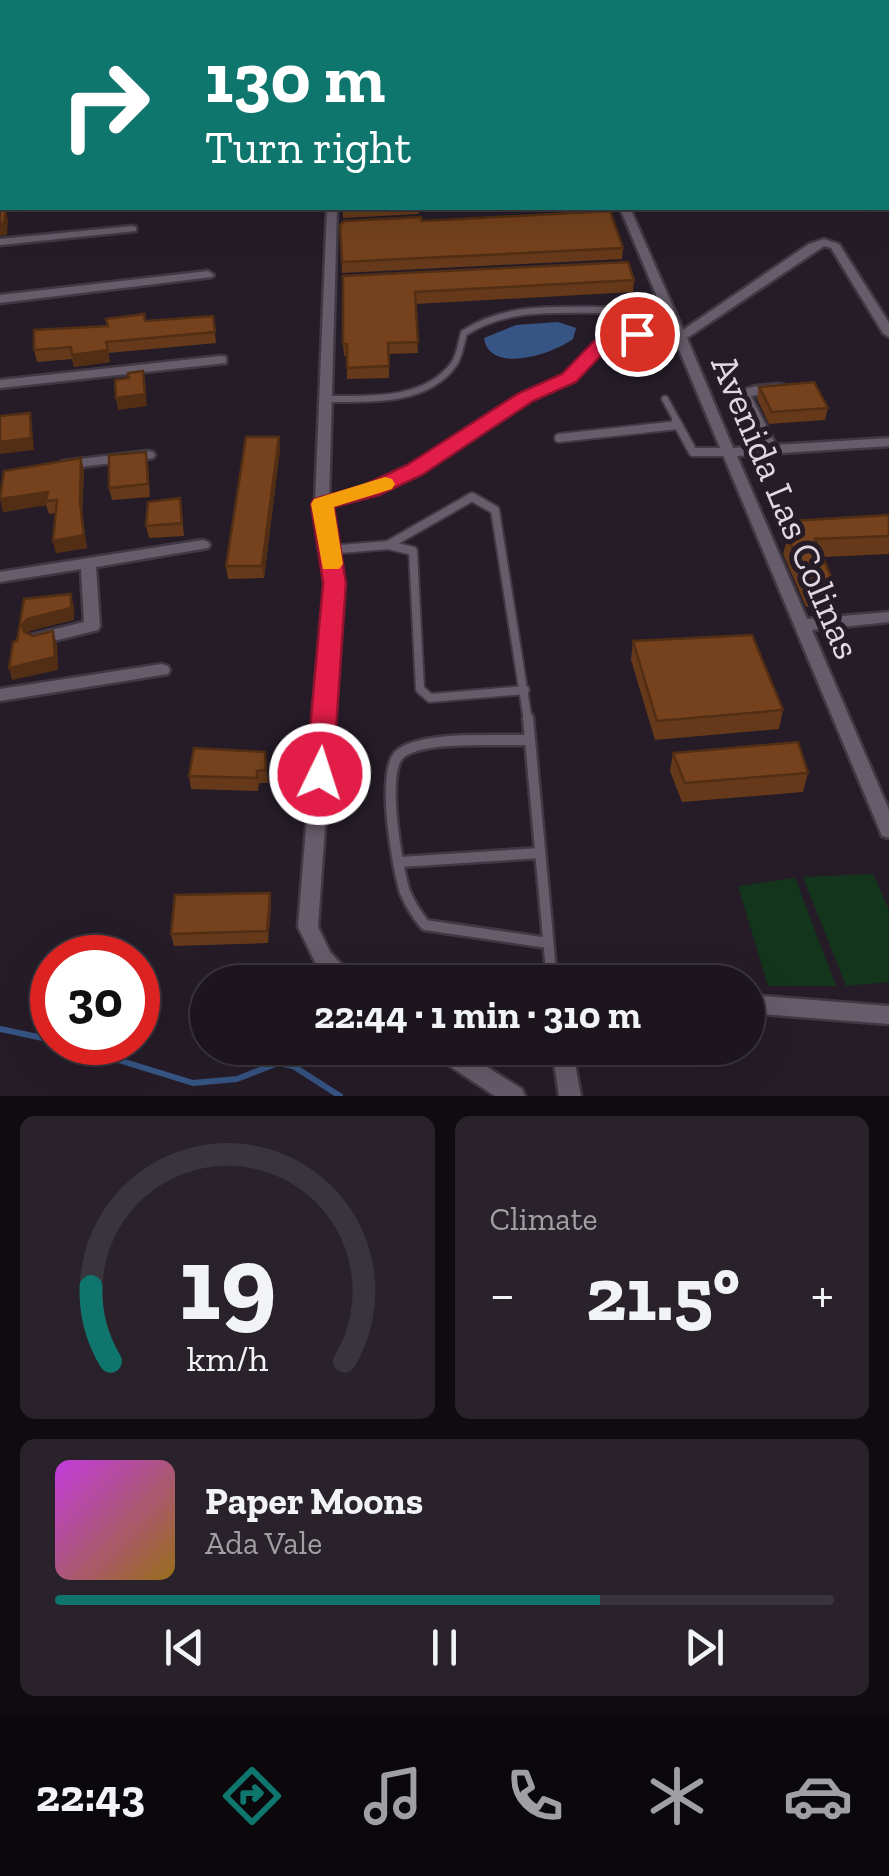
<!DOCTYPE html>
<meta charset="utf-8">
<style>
:root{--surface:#1c151e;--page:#29222b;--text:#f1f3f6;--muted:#a09fa4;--line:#3a343c;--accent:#0f766e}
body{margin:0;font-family:"Zilla Slab",serif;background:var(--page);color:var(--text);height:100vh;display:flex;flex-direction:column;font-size:38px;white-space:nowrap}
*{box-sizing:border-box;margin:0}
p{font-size:32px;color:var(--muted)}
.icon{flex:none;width:55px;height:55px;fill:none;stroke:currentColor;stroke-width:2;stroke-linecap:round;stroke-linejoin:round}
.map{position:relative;height:1096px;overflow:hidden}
.panel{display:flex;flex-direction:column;gap:20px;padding:20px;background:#0f0c10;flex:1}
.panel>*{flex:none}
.top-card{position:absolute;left:0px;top:0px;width:890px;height:210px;box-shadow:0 10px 40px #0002,0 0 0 2px var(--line);background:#0f766e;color:#fff;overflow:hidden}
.speed{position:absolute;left:30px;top:935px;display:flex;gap:20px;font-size:50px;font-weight:700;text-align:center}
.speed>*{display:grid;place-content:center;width:130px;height:130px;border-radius:50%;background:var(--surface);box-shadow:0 10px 40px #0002,0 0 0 2px var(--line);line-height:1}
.speed .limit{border:15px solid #d22;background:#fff;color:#111}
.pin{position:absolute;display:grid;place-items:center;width:85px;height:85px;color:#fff;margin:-42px;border:5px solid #fff;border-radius:50%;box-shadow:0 2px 10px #0007}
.me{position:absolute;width:110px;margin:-55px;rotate:4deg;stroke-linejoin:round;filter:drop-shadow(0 0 8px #0008)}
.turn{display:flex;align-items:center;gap:35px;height:210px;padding:0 40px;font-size:45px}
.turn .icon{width:130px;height:130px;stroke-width:2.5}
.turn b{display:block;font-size:70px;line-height:85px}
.big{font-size:75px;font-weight:700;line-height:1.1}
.panel .tile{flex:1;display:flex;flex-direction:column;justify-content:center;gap:15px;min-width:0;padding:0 35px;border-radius:15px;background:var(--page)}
.panel .dial{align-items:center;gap:0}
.dial svg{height:260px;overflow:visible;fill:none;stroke:var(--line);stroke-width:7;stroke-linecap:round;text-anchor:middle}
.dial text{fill:var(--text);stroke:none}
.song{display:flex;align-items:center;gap:30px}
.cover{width:120px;height:120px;border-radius:15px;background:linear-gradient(135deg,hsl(290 70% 55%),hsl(40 70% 35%))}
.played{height:10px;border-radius:5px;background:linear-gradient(90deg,var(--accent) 70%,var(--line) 70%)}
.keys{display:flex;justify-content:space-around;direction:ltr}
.heat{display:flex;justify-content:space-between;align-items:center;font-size:55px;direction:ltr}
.panel .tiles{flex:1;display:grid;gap:20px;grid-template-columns:1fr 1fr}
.tile:last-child{grid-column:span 2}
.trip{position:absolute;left:190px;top:965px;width:575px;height:100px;border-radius:50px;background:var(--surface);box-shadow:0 10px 40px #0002,0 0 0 2px var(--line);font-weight:700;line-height:100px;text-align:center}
.menu{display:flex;height:160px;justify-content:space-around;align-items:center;background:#0b080c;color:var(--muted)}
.menu .icon{width:70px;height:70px}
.menu .selected{color:var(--accent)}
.menu b{font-size:45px;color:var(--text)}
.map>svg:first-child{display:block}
.green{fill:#13351c}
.water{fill:#365584}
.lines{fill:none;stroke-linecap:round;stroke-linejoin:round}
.stream{stroke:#365584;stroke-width:6}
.lane-far2-casing{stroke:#403943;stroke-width:10}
.lane-far1-casing{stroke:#403943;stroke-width:12}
.lane-casing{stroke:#403943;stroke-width:15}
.street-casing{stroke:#403943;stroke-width:5}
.lane-far2{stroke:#675c6a;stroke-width:6}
.lane-far1{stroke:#675c6a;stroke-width:8}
.lane{stroke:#675c6a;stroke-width:10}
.street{fill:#675c6a;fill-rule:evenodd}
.wall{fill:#653919}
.shaded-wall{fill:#522e14}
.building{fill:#75421d;stroke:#522e14;stroke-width:2.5}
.route{fill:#e11d48;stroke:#92132f;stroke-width:2.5}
.slow{fill:#f59e0b}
.labels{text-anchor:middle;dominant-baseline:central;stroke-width:10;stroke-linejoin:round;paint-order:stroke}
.street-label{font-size:38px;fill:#dfd8e0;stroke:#251c28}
</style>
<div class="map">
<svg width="889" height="1096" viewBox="0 0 889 1096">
<rect width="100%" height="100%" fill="#251c28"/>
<g class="green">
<polygon points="873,874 889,910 889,982 846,986 803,877"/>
<polygon points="795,878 836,986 768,986 738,886"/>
</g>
<path class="water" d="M558 322 576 328 573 339C553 354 489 375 484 338L516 325Z"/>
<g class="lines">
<g class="stream">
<polyline points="0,1029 52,1040"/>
<polyline points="60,1042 193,1083 237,1079 278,1063 293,1066 340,1096"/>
</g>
<defs>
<g id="lane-far2">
<path d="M326 399C368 399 426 403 454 364 460 355 461 343 464 333 507 305 558 310 607 310"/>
<polyline points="665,399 678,423"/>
<polyline points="486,423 526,397 569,378 601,345 637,334"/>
</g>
<g id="lane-far1">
<polyline points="676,421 693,452 728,452"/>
<polyline points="559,438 678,425"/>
<path d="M322 503C391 485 431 459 490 421"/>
<polyline points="388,545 472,497 495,510 528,721"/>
<polyline points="329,550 388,545 413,551 420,689 430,698 525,690"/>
</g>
<g id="lane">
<polyline points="528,718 552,982"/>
<path d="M529 740C500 741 419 735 399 755 381 774 397 867 405 892 410 904 417 915 425 925L548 943"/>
<polyline points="400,862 540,853"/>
</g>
<g id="street">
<rect x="288" y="0" width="8" height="2"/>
<polygon points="782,0 793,0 794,2 784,2"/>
<rect x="0" y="194" width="2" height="6"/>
<polygon points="327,208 337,208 329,503 342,583 318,927 330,952 342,965 461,973 468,976 471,982 333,982 316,964 298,927 326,583 315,503"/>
<path d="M620 208H630L683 330 809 244 824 239 839 244 889 323V337L883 333 831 248 824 246 687 338 733 448 763 446 737 395C748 384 764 386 779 384L784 385 786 388 784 391 751 396 776 445 889 438V446L737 456 807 619 889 612V622L812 630 889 810V838L882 836 880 831Z"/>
<polygon points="132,226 136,227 136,231 0,245 0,239"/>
<polygon points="208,271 214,275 212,277 0,303 0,295"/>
<polygon points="221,356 226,357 226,363 0,388 0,380"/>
<polygon points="148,451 153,452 155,455 153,458 63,469 56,465 63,461"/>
<polygon points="203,540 208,542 210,545 208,548 96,567 100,626 98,630 37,645 31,643 29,639 31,635 84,622 81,569 0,582 0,572"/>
<polygon points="162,664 168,666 170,670 168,674 0,701 0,689"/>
<polygon points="748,995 889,1006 889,1024 748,1013"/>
<polygon points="430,1048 457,1048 522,1089 525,1096 495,1096 433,1055"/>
<polygon points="552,1048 572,1048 581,1096 559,1096"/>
</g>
</defs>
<use href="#lane-far2" class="lane-far2-casing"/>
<use href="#lane-far1" class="lane-far1-casing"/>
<use href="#lane" class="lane-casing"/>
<use href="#street" class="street-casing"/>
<use href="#lane-far2" class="lane-far2"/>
<use href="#lane-far1" class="lane-far1"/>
<use href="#lane" class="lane"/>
<use href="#street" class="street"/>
</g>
<g class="wall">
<polygon points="537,0 681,0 680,2 537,2"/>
<polygon points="343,208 419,208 419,214 343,218"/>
<polygon points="422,221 623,248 622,259 342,273 340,225"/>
<polygon points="343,276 634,280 633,292 415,304 418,353 389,354 389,378 347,379 347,355 344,356 343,344"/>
<polygon points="144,314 145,321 213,316 216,343 108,353 110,362 74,367 72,359 37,362 34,350"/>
<polygon points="759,387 828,408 825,420 769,424 757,399"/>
<polygon points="280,449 264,578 228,579 226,566"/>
<polygon points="81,458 84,470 82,515 87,548 56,553 53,541 56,513 49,514 46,505 3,512 0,497"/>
<polygon points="148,464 150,497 112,500 109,488"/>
<polygon points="180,498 184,536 149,538 146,526"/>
<polygon points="889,515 889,554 823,557 835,586 830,604 806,607 783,554 792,521"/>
<polygon points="633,641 783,710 779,729 655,740 631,660"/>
<polygon points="265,752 268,783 259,783 258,791 191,789 189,776"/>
<polygon points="673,753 808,773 803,792 682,802 670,771"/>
<polygon points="270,893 271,905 268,943 174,946 171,934"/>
</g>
<g class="shaded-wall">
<polygon points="667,0 681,0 680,2 661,2"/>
<polygon points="6,210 8,221 7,235 0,236 0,224"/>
<polygon points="108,350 110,362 74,367 72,355"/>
<polygon points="143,371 147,406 118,410 116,398"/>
<polygon points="30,413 32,425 34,450 0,454 0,442"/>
<polygon points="279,437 280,449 264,578 262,566"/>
<polygon points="81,458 84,470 82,515 87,548 56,553 53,541 80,502"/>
<polygon points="48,492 46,505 3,512 0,499"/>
<polygon points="71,594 74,607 74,620 30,631 26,637 22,625 27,619"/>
<polygon points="53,631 57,644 58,670 12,680 9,668"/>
<polygon points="270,893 271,905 268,943 267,931"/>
</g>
<g class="building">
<polygon points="547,0 604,0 599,2 552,2"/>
<polygon points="624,0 667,0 661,2 629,2"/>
<polygon points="6,210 4,224 0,224 0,211"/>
<polygon points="610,211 623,248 342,262 340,225 344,221 421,217 422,221"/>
<polygon points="628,262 634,280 415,292 418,342 388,343 389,366 347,368 347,344 343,344 343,276"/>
<polygon points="144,314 145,321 213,316 215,332 106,342 108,350 72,355 71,347 34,350 34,330 108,326 106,319"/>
<polygon points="143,371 145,394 116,398 115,380 129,378 128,373"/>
<polygon points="814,382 828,408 772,412 759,387"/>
<polygon points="30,413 31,438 0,442 0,416"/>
<polygon points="246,437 279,437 262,566 226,566"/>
<polygon points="146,452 148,484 109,488 109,455"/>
<polygon points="81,458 80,502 84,535 53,541 57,500 46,501 48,492 0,499 4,471"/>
<polygon points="180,498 182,523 146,526 148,502"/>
<polygon points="889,515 889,536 815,539 835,586 810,589 787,535 796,533 792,521"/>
<polygon points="71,594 71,608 27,619 22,625 24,632 33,636 53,631 55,657 9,668 13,642 17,641 24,599"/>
<polygon points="752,635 783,710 657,721 633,641"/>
<polygon points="798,742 808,773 685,783 673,753"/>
<polygon points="194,748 265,752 266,770 257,771 257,778 189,776"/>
<polygon points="270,893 267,931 171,934 175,895"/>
</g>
<polygon class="route" points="637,328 646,334 643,338 607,349 576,382 533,401 422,475 379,495 334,507 346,583 333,774 329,781 320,784 310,781 306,774 323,583 311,504 314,499 364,485 407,465 519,393 562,374 594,341"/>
<polygon class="slow" points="385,477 392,479 395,484 392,489 334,507 343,564 339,569 323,569 311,504 314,499"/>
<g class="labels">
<g class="street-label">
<text transform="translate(786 507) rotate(67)">Avenida Las Colinas</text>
</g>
</g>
</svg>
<div class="speed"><div class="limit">30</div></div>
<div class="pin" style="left:637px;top:334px;background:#d93025"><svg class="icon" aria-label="arrive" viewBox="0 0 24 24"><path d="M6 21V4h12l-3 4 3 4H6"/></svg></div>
<svg class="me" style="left:320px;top:774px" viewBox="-20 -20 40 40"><circle r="17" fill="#e11d48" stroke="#fff" stroke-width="3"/><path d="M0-11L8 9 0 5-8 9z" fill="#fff"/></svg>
<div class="trip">22:44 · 1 min · 310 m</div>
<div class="top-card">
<div class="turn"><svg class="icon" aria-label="right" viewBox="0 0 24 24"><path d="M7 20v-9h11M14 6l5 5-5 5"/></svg><div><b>130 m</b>Turn right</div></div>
</div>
</div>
<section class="panel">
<div class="tiles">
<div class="tile dial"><svg viewBox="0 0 100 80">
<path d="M14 69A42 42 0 1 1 86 69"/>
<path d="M14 69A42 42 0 0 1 8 46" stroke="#0f766e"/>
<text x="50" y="56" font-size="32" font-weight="700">19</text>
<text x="50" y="72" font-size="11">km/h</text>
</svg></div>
<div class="tile"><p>Climate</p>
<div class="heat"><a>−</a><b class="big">21.5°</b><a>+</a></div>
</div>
<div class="tile">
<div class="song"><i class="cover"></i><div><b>Paper Moons</b><p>Ada Vale</p></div></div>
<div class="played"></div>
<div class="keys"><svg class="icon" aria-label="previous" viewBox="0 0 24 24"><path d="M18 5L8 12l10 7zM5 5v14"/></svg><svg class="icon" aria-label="pause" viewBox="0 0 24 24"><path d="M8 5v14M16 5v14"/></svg><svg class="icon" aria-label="next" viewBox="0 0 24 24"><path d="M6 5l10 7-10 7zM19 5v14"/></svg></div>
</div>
</div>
</section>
<nav class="menu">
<b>22:43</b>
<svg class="icon selected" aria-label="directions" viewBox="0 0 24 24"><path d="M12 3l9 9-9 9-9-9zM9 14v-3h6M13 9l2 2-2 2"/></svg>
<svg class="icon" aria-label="music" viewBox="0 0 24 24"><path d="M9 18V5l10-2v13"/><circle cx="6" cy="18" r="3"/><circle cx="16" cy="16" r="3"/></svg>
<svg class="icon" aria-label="phone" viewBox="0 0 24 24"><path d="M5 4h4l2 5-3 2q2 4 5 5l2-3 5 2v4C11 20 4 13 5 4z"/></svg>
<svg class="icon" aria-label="climate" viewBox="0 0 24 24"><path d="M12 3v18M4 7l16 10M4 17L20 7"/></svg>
<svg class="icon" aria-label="car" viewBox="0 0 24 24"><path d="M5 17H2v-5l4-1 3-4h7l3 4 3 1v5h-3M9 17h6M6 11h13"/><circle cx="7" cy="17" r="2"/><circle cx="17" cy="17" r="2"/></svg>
</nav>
